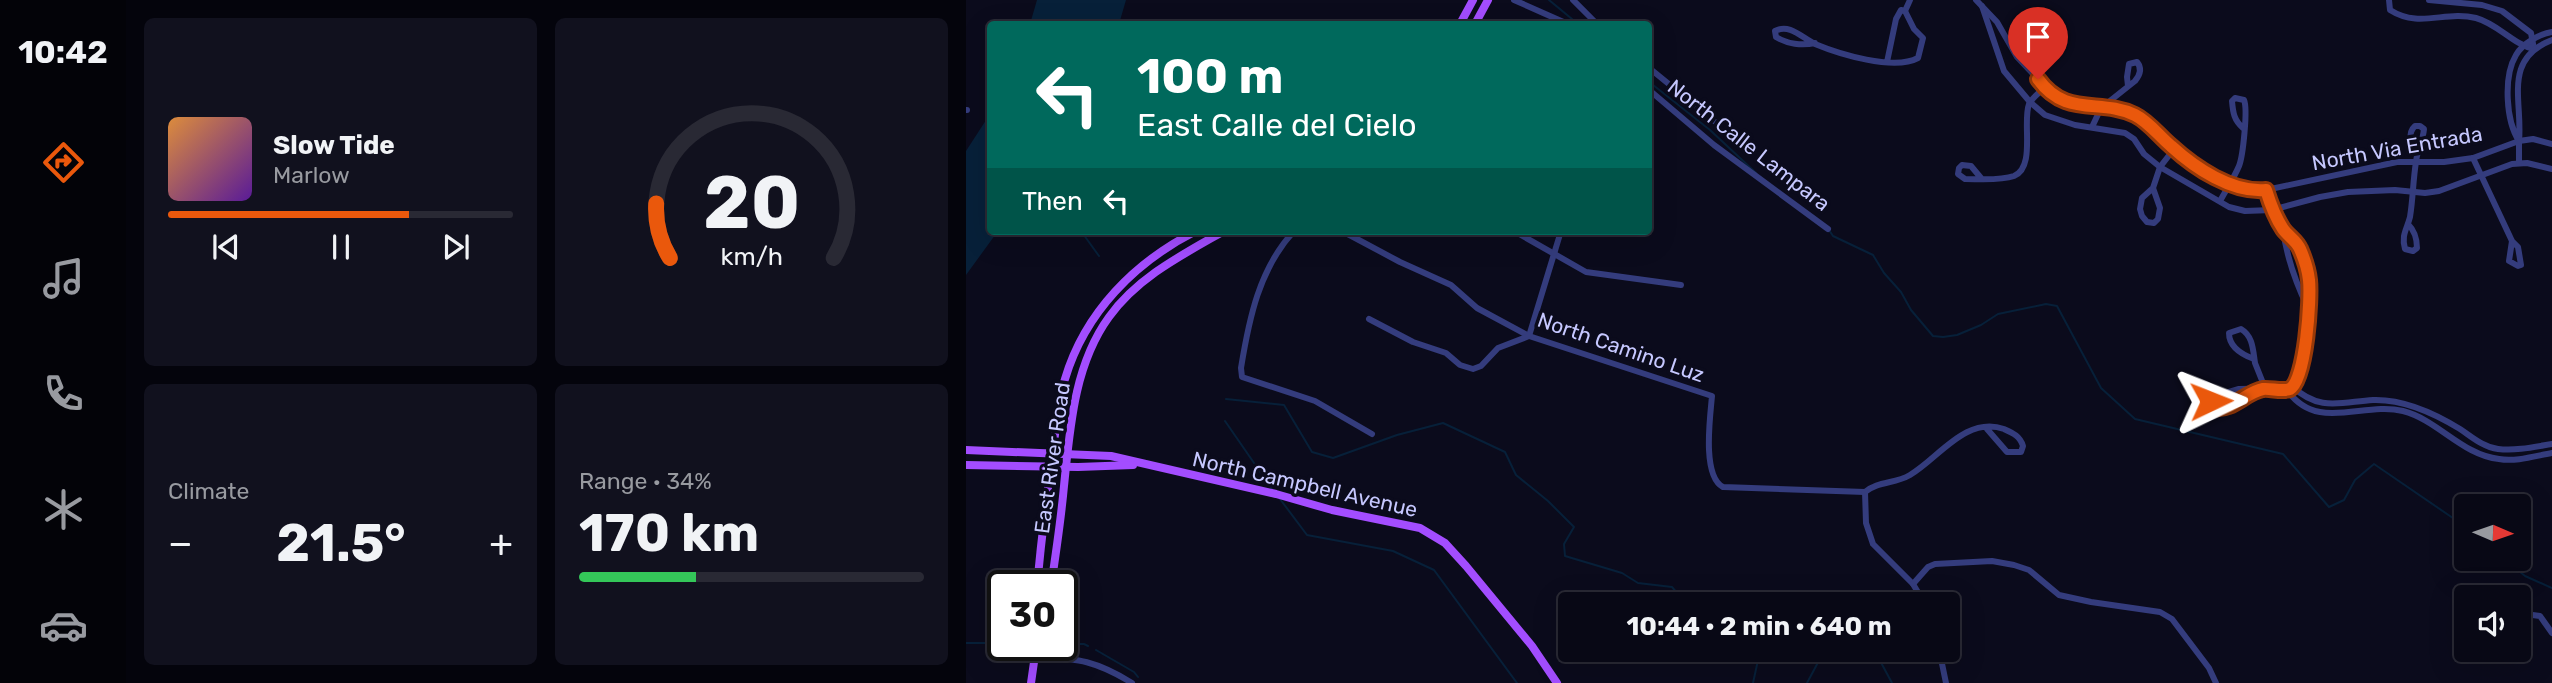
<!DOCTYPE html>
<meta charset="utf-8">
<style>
:root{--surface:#080815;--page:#11111e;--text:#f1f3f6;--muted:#989aa0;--line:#292934;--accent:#ea580c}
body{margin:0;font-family:Rubik,sans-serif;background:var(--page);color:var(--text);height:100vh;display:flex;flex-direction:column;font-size:26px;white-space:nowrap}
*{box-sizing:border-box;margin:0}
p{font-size:23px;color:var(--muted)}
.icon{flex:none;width:38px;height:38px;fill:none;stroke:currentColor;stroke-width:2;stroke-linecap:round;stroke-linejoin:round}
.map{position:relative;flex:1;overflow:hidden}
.sheet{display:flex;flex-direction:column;gap:18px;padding:18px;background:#04040c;width:840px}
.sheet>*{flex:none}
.top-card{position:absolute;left:21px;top:21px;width:665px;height:214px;border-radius:7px;box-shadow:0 7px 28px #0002,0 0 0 2px var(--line);background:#00695c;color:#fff;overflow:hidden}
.needle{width:46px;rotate:92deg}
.buttons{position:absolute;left:1488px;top:494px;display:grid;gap:14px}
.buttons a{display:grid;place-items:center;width:77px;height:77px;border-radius:7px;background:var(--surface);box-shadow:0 7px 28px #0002,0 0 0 2px var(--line);font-size:35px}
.speed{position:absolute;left:21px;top:570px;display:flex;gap:14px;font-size:35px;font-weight:700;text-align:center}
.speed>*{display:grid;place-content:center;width:91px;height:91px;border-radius:50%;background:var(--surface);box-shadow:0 7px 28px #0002,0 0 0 2px var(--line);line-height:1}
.speed .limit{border:4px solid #111;border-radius:10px;background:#fff;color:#111}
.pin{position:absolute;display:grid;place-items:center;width:60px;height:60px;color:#fff;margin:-72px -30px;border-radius:50% 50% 50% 0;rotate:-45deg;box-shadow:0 0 7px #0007}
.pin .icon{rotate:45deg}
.me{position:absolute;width:77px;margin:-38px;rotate:88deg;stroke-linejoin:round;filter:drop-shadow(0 0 5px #0008)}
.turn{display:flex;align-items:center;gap:24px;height:147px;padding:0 35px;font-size:32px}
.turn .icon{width:91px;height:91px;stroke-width:2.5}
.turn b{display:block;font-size:49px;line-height:60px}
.then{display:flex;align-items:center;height:66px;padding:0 35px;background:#0003;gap:14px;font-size:26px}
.big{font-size:52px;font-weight:700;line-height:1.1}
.sheet .tile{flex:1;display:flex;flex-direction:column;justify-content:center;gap:10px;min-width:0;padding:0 24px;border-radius:10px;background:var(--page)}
.sheet .dial{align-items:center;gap:0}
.dial svg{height:182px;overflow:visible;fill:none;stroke:var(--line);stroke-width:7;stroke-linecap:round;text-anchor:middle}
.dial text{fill:var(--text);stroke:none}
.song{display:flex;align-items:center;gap:21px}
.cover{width:84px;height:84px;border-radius:10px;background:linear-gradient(135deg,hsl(30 70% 55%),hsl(270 70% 35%))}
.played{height:7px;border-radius:4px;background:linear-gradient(90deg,var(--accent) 70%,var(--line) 70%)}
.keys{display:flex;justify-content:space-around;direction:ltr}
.heat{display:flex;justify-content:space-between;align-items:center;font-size:38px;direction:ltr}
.charge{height:10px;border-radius:5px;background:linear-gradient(90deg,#34c759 34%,var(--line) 0)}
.sheet .tiles{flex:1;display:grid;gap:18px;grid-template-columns:repeat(2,1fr)}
.trip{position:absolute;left:592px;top:592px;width:402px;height:70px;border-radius:7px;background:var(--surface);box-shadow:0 7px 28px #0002,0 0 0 2px var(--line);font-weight:700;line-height:70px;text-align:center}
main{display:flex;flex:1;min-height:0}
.tab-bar{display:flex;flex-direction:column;width:126px;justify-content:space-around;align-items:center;background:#030308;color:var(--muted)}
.tab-bar .icon{width:49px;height:49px}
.tab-bar .on{color:var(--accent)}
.tab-bar b{font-size:32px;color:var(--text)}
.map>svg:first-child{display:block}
.water{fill:#072039}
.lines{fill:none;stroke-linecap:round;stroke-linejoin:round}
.stream{stroke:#072039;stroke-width:2}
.minor{stroke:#343c7d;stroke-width:6}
.major{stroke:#a34dff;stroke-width:8}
.route-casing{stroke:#983908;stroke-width:18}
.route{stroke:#ea580c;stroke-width:12}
.labels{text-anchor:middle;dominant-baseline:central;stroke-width:7;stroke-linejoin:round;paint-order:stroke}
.street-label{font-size:21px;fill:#c6c8ff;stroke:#0b0b1c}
</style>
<main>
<nav class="tab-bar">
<b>10:42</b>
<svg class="icon on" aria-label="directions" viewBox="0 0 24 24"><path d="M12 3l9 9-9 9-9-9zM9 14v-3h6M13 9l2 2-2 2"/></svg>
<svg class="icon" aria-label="music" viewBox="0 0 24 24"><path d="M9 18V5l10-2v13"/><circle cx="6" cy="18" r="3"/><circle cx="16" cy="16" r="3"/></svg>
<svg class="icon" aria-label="phone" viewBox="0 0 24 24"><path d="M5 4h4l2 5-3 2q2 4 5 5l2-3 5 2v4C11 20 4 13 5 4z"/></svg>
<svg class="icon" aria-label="climate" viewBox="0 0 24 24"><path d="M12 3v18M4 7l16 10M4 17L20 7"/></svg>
<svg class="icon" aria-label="car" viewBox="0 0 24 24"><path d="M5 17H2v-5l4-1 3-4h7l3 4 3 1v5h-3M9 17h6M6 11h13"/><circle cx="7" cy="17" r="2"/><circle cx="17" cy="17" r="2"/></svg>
</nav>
<section class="sheet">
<div class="tiles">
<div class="tile">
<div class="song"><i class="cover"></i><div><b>Slow Tide</b><p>Marlow</p></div></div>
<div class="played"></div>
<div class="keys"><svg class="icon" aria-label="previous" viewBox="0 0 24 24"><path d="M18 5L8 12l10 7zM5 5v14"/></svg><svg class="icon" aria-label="pause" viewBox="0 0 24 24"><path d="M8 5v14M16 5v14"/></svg><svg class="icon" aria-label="next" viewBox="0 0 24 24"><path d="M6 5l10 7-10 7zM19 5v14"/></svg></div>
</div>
<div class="tile dial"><svg viewBox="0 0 100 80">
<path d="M14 69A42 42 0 1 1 86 69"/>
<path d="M14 69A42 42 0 0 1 8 45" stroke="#ea580c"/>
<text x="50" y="56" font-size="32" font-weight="700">20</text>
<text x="50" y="72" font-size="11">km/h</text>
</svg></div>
<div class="tile"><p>Climate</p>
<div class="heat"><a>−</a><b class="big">21.5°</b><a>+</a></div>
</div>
<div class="tile"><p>Range · 34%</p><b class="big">170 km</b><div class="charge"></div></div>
</div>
</section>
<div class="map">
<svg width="1586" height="683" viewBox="0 0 1586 683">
<rect width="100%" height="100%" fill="#0b0b1c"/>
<g class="water">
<polygon points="71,0 160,0 153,24 64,24"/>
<polygon points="24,114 24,231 32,231 0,275 0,151"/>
</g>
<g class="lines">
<g class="stream">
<polyline points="583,0 612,24"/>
<polyline points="165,24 166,24"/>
<polyline points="682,81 744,130 790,173"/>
<polyline points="863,230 867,236 907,255 918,273 935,292 945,310 967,336 977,337 991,335 1015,325 1032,314 1080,304 1091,306 1135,388 1169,419 1317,454 1363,507 1378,500 1389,480 1408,464 1500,527"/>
<polyline points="115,231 133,256"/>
<polyline points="260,399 318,405 346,452 367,458 431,435 477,423 539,452 550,475 582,501 608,527 598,544 599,556 656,573 672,583 706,587 720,604"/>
<polyline points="259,421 306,489"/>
<polyline points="314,499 341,535 427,551 468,570 551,683"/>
<polyline points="1537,558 1559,576 1586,588"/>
<polyline points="0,643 37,643"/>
<polyline points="96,644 118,644 122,646"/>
<polyline points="896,649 912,657 926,683"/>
<polyline points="130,650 168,672 172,677"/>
<polyline points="787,683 794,651 792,649"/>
<polyline points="841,683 856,655 886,649"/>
</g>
<g class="minor">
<polyline points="548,0 602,24"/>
<polyline points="607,0 631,24"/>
<polyline points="1010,0 1031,22 1051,57 1089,97 1114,105 1168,114 1206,147 1244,175 1276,189 1300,190 1431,162 1478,162 1507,158 1553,141 1567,139 1586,144"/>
<path d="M1423 0 1424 10C1454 29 1479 10 1510 18 1532 24 1548 45 1568 49L1565 33 1536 11 1516 5 1463 0"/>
<polyline points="1016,6 1038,71 1064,102 1079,115 1109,125 1159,133 1168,139 1178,154 1194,167 1263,207 1279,211 1306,210 1354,197 1382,192 1429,190 1459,193 1473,191 1546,164 1561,163 1586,169"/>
<polyline points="939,11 944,0"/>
<path d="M1586 32C1573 34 1556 44 1550 55 1537 77 1540 121 1553 141 1557 102 1536 59 1586 40"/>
<path d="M849 43C836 46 821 44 810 37L809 31C824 23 836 38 849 44 873 54 928 71 952 58L957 38 948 29 939 11 935 10 930 19 921 62"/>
<polyline points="682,67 748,121"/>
<polyline points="682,89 748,145 862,229"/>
<polyline points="0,110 1,110"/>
<path d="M1126 127 1135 108 1169 81C1174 75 1176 68 1171 62L1163 64 1161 77 1162 86"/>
<polyline points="1507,158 1546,241 1552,247 1555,265 1552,266 1543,261 1546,241"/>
<polyline points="1553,163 1553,141"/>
<path d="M1015 178 1005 166 996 165 993 168 992 174 999 179C1013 179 1034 181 1048 176 1070 167 1056 122 1063 104 1066 98 1073 93 1078 88"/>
<polyline points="1187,188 1194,208 1192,219 1188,223 1181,222 1176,216 1174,209 1176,198 1187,188 1194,167 1208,149"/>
<path d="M1254 201C1260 190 1268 178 1273 166 1277 156 1282 109 1278 100L1269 98 1266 101C1267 113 1268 120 1277 128"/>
<path d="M1442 224C1449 231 1451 238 1451 248L1447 251 1439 249C1435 235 1441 229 1444 217 1447 199 1447 180 1450 162 1451 150 1457 141 1458 129L1454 126H1449C1441 133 1445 146 1452 152"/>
<path d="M1317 230C1321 258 1329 281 1341 306"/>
<path d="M328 231C293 269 283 319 275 368L276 377 349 401 406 434"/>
<path d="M376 231 434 262 485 285 511 308 563 336 746 396C744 418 736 476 757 487L899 492"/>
<polyline points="548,231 620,272 715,285"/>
<polyline points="403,319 447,342 480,353 494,365 507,369 515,366 532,348 563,336 595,231"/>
<path d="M1288 359C1277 355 1263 347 1263 333L1275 329C1287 336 1287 350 1289 363L1299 388"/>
<path d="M1326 386C1353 412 1375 402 1407 400 1438 399 1468 413 1494 429 1506 437 1517 447 1532 449 1550 451 1568 447 1586 444"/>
<path d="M1293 390 1273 401 1252 409 1246 404V397L1273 389 1325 388C1343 357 1353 277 1332 246 1329 240 1322 235 1318 229 1309 217 1304 204 1300 190"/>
<path d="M1321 390C1351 433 1397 401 1437 411 1472 420 1496 455 1533 459 1550 462 1569 456 1586 453"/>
<path d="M899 492C912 481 929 484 944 475 973 458 999 416 1038 429 1047 433 1054 436 1057 446L1055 452H1041L1021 429"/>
<polyline points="899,492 900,523 907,544 947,584 959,604"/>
<polyline points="947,584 962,567 969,564 1026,561 1048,565 1063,570 1093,595 1125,602 1194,612 1206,619 1243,668 1250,683"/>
<polyline points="1559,614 1574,616 1586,633"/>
<polyline points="973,649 980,683"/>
<path d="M69 655C111 659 129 660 166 683"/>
</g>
<g class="major">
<polyline points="494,24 507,0"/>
<polyline points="509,24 522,0"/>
<polyline points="0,450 145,456 310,494 366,510 454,528 479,543 500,566 566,646 591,683"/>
<polyline points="0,465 112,467 167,465"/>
<path d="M71 586C75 543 80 501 86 458 90 432 91 404 99 379 119 312 169 262 230 231"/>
<path d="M85 586C90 553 95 519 98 486 104 428 108 365 143 317 172 277 216 255 258 231"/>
<polyline points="65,683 69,655 74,646"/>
</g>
</g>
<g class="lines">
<defs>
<path id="route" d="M1072 79C1100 118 1134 98 1169 115 1183 122 1193 136 1205 146 1229 168 1266 193 1300 190 1304 203 1309 217 1317 229 1322 236 1331 241 1334 249 1338 258 1342 271 1343 280 1345 298 1340 380 1324 389 1317 392 1304 388 1297 389 1280 392 1266 411 1248 408L1245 401"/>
</defs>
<use href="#route" class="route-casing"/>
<use href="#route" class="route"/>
</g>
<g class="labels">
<g class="street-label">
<text transform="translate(783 145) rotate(38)">North Calle Lampara</text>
<text transform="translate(1431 148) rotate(-10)">North Via Entrada</text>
<text transform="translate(655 347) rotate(19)">North Camino Luz</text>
<text transform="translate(86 458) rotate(-82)">East River Road</text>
<text transform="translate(339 484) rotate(13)">North Campbell Avenue</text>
</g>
</g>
</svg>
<div class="buttons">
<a><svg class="needle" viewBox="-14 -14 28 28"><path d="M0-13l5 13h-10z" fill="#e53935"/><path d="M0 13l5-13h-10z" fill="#989aa0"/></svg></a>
<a><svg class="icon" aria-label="sound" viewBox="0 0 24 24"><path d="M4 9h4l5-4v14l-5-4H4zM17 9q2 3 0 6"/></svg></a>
</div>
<div class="speed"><div class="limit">30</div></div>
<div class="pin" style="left:1072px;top:79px;background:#d93025"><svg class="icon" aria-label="arrive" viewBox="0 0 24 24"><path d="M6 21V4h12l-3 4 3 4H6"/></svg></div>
<svg class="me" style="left:1245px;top:401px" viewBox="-20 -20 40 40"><path d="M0-17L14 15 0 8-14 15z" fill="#ea580c" stroke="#fff" stroke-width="4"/></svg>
<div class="trip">10:44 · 2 min · 640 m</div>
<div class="top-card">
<div class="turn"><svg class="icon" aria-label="left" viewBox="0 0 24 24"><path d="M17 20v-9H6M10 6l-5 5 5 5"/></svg><div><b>100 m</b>East Calle del Cielo</div></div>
<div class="then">Then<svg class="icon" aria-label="left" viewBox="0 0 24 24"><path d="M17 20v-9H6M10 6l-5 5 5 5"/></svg></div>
</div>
</div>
</main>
